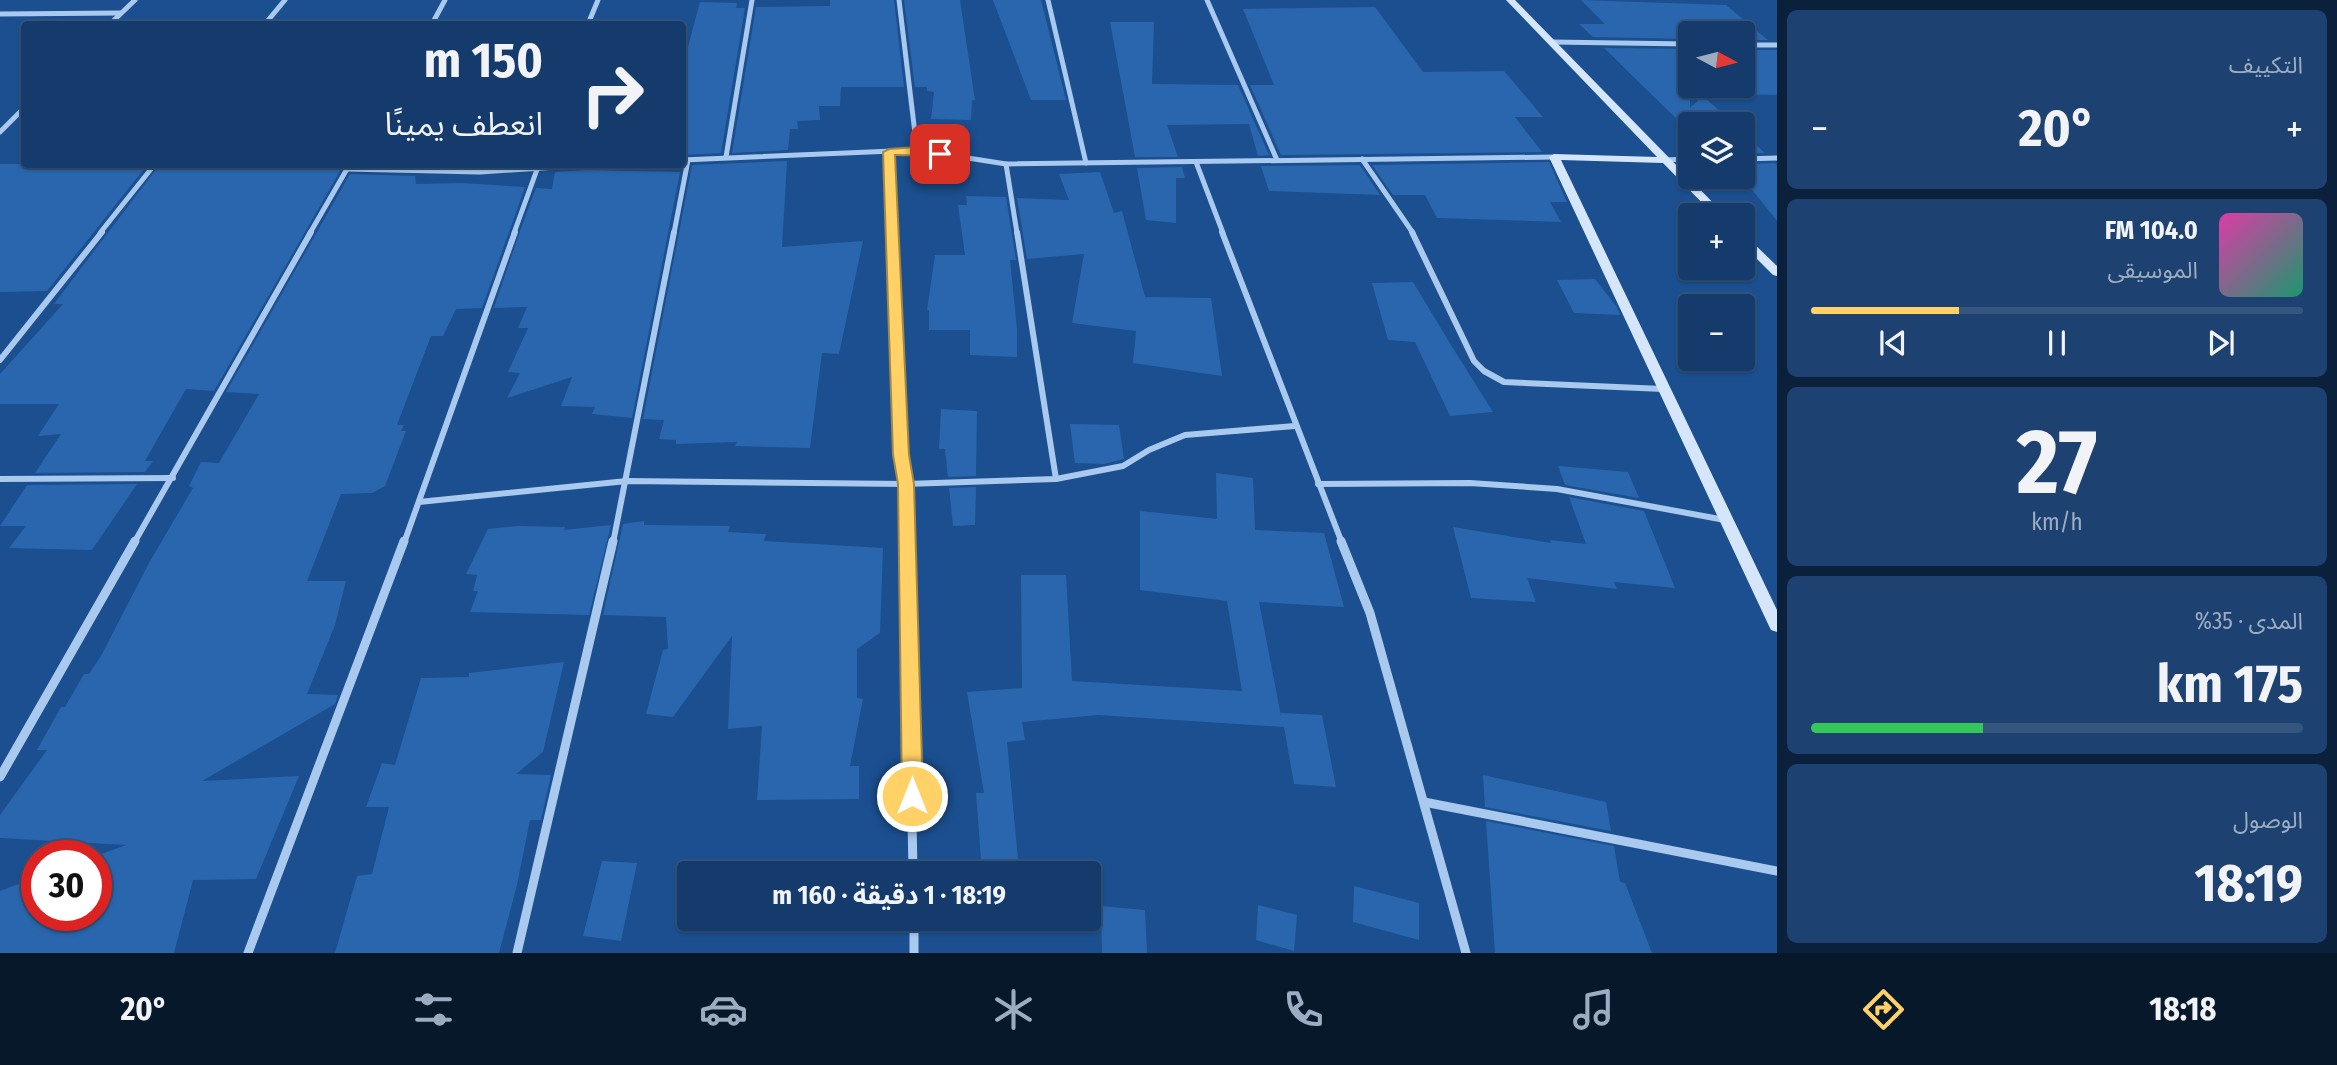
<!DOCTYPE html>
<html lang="ar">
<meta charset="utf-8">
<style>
:root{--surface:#143b6b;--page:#1d4271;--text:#f1f3f6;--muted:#9dadc1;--line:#33557e;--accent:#ffd166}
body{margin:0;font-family:"Fira Sans Condensed","Noto Sans Arabic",sans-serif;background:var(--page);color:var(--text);direction:rtl;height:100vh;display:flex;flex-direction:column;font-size:26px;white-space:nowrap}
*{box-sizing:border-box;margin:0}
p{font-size:23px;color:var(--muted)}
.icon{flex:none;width:38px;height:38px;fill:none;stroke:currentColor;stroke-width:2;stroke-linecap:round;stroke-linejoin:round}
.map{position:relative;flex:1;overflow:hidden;direction:ltr}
.sheet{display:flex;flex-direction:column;gap:10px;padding:10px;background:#0b203b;width:560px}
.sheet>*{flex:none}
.hud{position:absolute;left:21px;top:21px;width:665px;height:147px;border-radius:7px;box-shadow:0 2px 5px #0004,0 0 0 2px var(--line);direction:rtl;background:#143b6b;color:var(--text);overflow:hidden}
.needle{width:46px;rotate:97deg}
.tools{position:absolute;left:1678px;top:21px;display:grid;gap:14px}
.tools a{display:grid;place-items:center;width:77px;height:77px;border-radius:7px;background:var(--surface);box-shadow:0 2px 5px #0004,0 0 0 2px var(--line);font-size:35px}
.speed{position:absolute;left:21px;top:840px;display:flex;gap:14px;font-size:35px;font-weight:700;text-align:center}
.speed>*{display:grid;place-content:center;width:91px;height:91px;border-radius:50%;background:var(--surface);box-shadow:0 2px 5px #0004,0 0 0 2px var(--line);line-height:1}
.speed .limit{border:10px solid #d22;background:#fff;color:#111}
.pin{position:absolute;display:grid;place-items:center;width:60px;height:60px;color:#fff;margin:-30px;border-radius:14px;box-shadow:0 4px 10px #0006}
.me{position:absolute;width:77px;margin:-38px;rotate:0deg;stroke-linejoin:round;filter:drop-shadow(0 0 5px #0008)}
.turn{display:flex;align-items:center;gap:24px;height:147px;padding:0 28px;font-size:32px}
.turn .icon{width:91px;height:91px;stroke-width:2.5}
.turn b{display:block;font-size:49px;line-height:60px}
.big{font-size:52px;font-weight:700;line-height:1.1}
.sheet .card{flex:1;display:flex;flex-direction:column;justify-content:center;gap:10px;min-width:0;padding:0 24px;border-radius:10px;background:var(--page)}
.sheet .dial{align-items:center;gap:0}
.dial b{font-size:91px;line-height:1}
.song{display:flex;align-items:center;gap:21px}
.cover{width:84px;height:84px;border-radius:10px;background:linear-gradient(135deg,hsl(320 70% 55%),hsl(160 70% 35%))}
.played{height:7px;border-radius:4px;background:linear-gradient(90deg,var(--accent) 30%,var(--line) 30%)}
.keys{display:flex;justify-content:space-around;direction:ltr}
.heat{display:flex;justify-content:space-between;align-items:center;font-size:38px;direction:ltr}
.charge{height:10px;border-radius:5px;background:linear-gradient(90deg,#34c759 35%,var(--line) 0)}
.trip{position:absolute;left:677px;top:861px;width:424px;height:70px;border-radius:7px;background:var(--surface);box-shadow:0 2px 5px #0004,0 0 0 2px var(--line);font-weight:700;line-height:70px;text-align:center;direction:rtl}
.tabs{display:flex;height:112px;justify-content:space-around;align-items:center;background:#08182b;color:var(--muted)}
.tabs .icon{width:49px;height:49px}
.tabs .selected{color:var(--accent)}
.tabs b{font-size:32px;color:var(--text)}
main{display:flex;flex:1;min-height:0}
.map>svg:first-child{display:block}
.building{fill:#2a66ad}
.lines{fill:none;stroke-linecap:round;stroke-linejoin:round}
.street-far2{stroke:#a9c9ee;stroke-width:5}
.street-far1{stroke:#a9c9ee;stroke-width:6}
.street{stroke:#a9c9ee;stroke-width:9}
.secondary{fill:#d6e6fa;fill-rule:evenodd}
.route{fill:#ffd166;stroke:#a68842;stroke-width:2}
</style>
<main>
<section class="sheet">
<div class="card"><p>التكييف</p>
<div class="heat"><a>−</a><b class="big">20°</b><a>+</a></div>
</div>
<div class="card">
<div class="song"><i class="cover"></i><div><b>104.0 FM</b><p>الموسيقى</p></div></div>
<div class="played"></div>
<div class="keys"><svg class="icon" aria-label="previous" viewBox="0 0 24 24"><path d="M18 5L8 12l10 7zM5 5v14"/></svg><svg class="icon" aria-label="pause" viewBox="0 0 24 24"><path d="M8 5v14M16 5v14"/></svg><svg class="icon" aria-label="next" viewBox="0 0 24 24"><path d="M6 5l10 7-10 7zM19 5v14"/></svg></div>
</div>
<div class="card dial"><b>27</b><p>km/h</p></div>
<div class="card"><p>المدى · 35%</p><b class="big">175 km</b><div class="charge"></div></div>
<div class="card"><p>الوصول</p><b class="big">18:19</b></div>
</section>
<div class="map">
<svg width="1777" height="953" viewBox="0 0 1777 953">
<rect width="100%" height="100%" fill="#1b4f8f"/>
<g class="building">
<polygon points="830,0 894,0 904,87 841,87 840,106 819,106 820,120 797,121 798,129 790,129 788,150 732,153 756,7 830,6"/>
<polygon points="904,0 960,0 975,100 972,100 971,120 931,119 934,92 927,91 927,87 915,87"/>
<polygon points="993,0 1041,0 1066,100 1031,100"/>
<polygon points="1581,0 1726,5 1768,40 1743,40 1743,33 1690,33 1690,39 1593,37 1579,24 1605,24"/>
<polygon points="700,2 737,3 736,8 745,8 721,153 682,155 682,69"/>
<polygon points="1375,7 1423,72 1504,71 1543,117 1515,117 1542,152 1281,155 1250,85 1274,85 1243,9"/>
<polygon points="1110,22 1154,22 1152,84 1238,85 1269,155 1258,156 1249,124 1167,125 1178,157 1135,157"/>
<polygon points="1604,48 1690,49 1690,86 1743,86 1743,50 1777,50 1777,95 1690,93 1690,108 1703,96 1734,124 1700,124 1690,113 1690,132"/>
<polygon points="1743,133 1765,153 1743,154"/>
<polygon points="787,161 782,247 863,241 839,354 822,353 810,448 735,446 737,442 676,444 676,440 659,439 664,420 643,419 692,165"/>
<polygon points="1549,162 1567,202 1550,202 1561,222 1437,218 1425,195 1393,195 1372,165"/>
<polygon points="1775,163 1777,165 1777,221 1742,177 1743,164"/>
<polygon points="0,164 148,164 47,291 0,292"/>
<polygon points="160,164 344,164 214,391 186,389 145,461 153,461 145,472 35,473 61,434 38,436 59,404 0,404 0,374 63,304 54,304"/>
<polygon points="1360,165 1380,195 1269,191 1261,166"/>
<polygon points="1182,167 1185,178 1176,178 1176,223 1146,220 1137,168"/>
<polygon points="588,170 680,172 632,418 592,414 595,407 561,406 572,377 507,398 520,373 508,372 528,328 518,328 527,307 494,308 520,231 536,188 552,189 555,172"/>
<polygon points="1100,172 1114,213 1122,211 1145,297 1211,298 1222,376 1133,363 1136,331 1072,323 1084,254 1027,259 1017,198 1069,200 1059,174"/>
<polygon points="350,174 415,176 416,184 462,183 525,187 482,308 456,309 443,336 431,336 397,425 404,425 401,431 406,431 385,486 372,493 341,494 307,581 346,581 335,625 307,694 338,695 335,704 202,781 299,776 256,879 193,880 174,953 0,953 0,891 37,877 37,915 96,915 96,856 126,845 0,838 0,815 47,750 37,750 61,707 65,707 84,674 89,674 101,656 149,563 193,488 189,486 201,462 219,463 259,394 226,392"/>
<polygon points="966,196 1006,197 1016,260 1010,260 1017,329 1017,357 970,355 970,330 929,330 929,310 927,310 935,255 965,255 958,205 967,205"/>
<polygon points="1595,279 1617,307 1620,315 1574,313 1557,280"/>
<polygon points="1413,282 1451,345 1493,412 1450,416 1415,342 1388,340 1372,283"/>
<polygon points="941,409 977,411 976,476 948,477 945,449 939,449"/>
<polygon points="1070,424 1119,425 1124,459 1104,464 1075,463"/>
<polygon points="1558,466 1628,472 1639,498 1565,485"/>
<polygon points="1216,473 1253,478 1255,530 1324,533 1344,607 1259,602 1281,716 1281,713 1322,715 1336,787 1294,784 1284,727 1098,715 1022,722 1025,740 1007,742 1018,859 981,859 976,793 984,793 967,692 1022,688 1021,575 1066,575 1072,681 1242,691 1227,601 1140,590 1140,511 1217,519"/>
<polygon points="137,484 92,550 9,548 26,526 0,526 27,485"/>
<polygon points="976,487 975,525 953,526 949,488"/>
<polygon points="1569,497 1644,511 1675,588 1614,582 1617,589 1527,578 1536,602 1471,598 1453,527 1551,543 1550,540 1586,544"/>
<polygon points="644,521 644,525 730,526 728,532 766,534 764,541 883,548 880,633 857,649 857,698 863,699 850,766 859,766 859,799 757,800 762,726 728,729 732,636 673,717 646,714 663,650 668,649 666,617 603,615 623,524"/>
<polygon points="611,525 589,615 470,612 478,591 473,591 477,575 466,574 488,529 518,526 565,527 564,530"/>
<polygon points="564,662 543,752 516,774 551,775 541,820 530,820 517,885 499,953 335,953 357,876 372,874 389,807 366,807 382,763 395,765 421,678 469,677 469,673"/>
<polygon points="1483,775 1606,802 1611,831 1485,807"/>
<polygon points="1486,821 1614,846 1620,882 1625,883 1652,953 1495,953"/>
<polygon points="602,861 637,863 621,941 583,936"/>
<polygon points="1354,886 1419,903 1419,940 1353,922"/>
<polygon points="1258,905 1297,915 1294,951 1256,940"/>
<polygon points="1101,906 1145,910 1147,953 1102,953"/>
</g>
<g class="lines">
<g class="street-far2">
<polyline points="899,0 917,150"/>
<polyline points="1048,0 1086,163"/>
<polyline points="1207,0 1277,160"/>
<polyline points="0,14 120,13"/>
<polyline points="110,24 135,0"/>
<polyline points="265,24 285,0"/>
<polyline points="432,24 445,0"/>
<polyline points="588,24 598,0"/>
<polyline points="1551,42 1690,44"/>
<polyline points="1743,45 1777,45"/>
<polyline points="0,132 24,108"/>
<polyline points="889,152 892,233"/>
<polyline points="726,157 752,0"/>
<polyline points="1362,159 1413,233"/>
<polyline points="1743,159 1777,158"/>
<polyline points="682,160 917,150 1006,164 1554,157"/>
<polyline points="1665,160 1690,159"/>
<polyline points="1196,162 1223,233"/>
<polyline points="1006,164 1017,233"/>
<polyline points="347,169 480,172 604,164"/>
<polyline points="100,233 155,164"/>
<polyline points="310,233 347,169 353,164"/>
<polyline points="514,233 539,164"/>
<polyline points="674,233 688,160"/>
</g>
<g class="street-far1">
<polyline points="892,232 907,543"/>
<polyline points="1017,232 1056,479"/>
<polyline points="1222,232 1342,543"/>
<polyline points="1412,232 1474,361 1484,371 1504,382 1663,389"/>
<polyline points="0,360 102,232"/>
<polyline points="0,479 173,478"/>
<polyline points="1318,484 1470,483 1557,489 1725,520"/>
<polyline points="419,502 627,481 906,484 1056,479 1123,466 1149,450 1185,435 1295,426"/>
<polyline points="134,543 311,232"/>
<polyline points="404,543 515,232"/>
<polyline points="613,543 674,232"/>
</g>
<g class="street">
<polyline points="907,541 913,873"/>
<polyline points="1341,541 1370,613 1466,953"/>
<polyline points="0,777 135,541"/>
<polyline points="1424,802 1777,871"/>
<polyline points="914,919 914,953"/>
<polyline points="248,953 404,541"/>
<polyline points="517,953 613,541"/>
</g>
<g class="secondary">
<polygon points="1506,0 1515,0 1725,215 1714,215 1663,163 1561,160 1777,610 1777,632 1771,630 1769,626 1549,157 1554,154 1657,157"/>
<polygon points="1743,236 1747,237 1777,266 1777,276 1773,275 1743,245"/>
</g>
</g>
<path class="route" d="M917 147 945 154C937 159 907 154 895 155L909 455 914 484 923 796 920 802 912 805 905 802 902 796 898 484 893 455 883 152 889 149Z"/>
</svg>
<div class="tools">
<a><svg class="needle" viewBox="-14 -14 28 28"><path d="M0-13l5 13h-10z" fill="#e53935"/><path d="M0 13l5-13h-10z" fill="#9dadc1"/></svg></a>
<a><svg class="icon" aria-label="layers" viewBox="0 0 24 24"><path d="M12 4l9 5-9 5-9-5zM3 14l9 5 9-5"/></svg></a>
<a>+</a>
<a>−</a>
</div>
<div class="speed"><div class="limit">30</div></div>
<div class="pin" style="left:940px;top:154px;background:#d93025"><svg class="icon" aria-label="arrive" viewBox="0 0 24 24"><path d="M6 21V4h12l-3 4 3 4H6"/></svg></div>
<svg class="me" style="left:912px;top:796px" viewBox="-20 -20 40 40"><circle r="17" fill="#ffd166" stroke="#fff" stroke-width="3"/><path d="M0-11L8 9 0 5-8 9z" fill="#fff"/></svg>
<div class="trip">18:19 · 1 دقيقة · 160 m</div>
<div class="hud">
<div class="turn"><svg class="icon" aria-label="right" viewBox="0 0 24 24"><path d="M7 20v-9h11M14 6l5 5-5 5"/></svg><div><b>150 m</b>انعطف يمينًا</div></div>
</div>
</div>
</main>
<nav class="tabs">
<b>18:18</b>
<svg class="icon selected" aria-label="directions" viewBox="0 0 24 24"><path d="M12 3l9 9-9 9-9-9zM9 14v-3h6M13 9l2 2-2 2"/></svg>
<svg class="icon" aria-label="music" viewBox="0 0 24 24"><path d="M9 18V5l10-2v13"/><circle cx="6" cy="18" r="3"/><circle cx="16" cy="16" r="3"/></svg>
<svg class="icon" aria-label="phone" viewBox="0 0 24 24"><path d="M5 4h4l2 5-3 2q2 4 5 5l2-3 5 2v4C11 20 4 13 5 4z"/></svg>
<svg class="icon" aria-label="climate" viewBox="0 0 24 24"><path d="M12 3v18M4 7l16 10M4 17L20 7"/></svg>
<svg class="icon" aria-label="car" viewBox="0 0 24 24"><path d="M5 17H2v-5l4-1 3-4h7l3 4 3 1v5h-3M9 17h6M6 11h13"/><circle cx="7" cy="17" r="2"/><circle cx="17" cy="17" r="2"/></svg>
<svg class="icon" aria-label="filters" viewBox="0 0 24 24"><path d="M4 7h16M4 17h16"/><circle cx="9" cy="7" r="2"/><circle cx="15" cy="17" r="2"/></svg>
<b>20°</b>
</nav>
